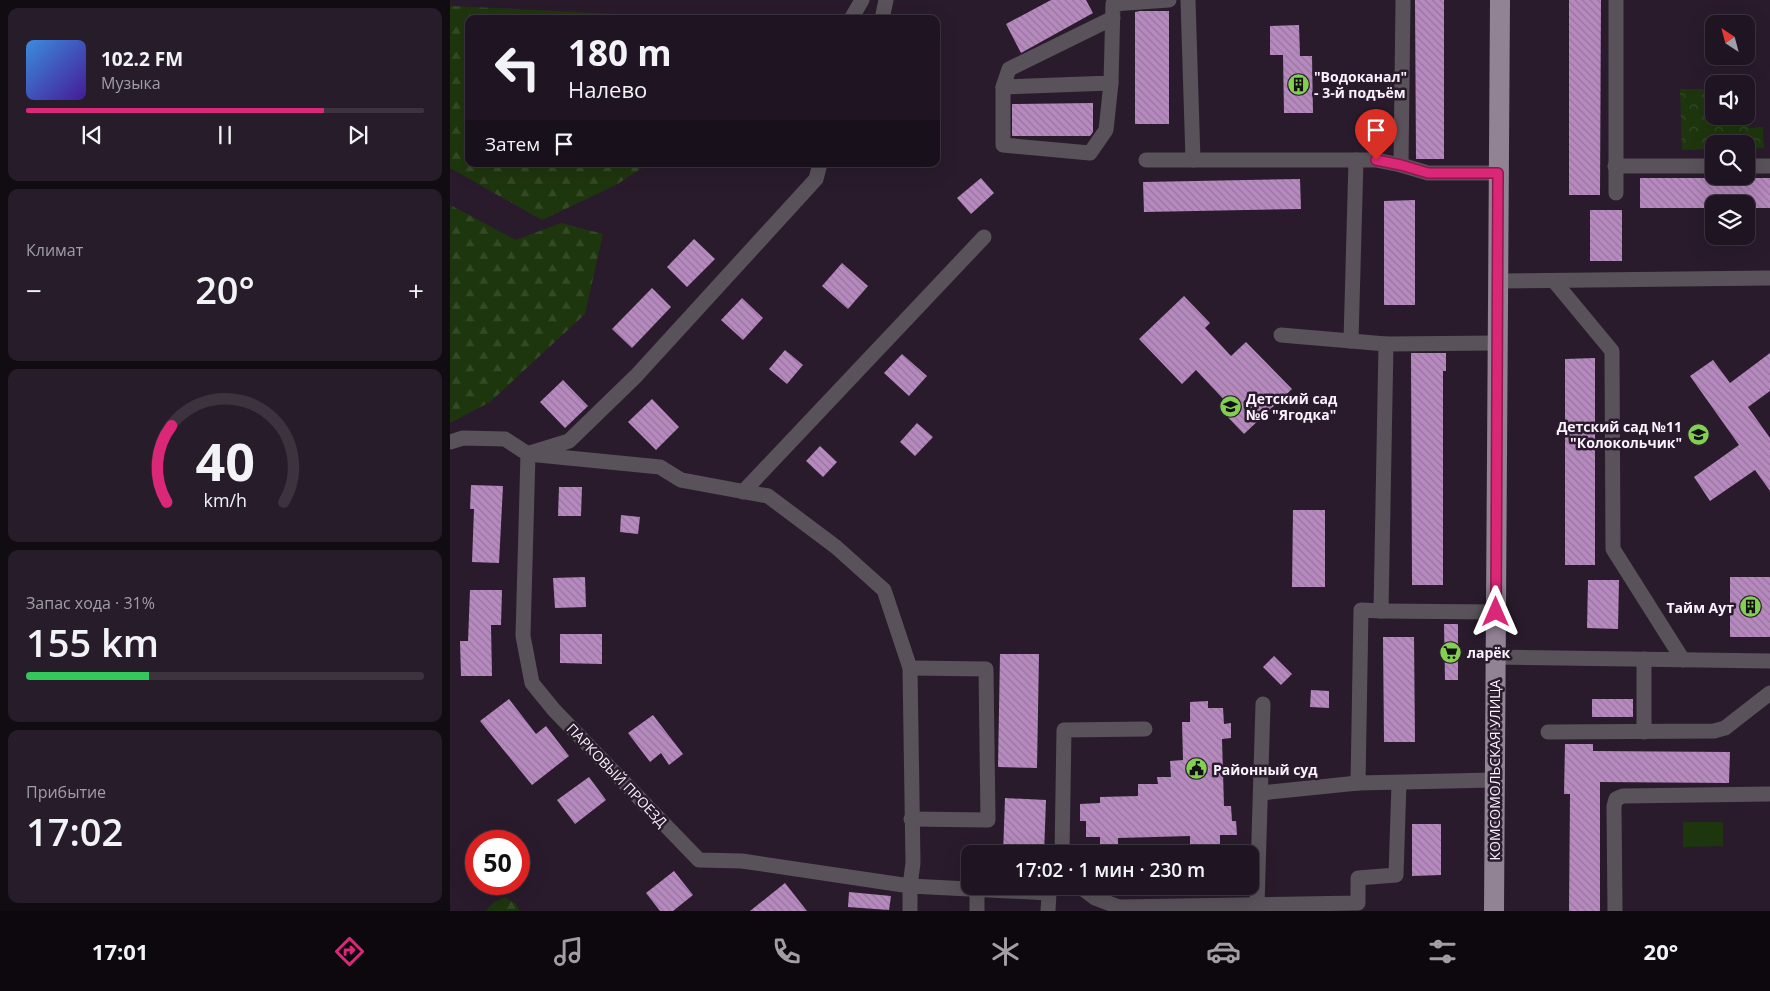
<!DOCTYPE html>
<html lang="ru">
<meta charset="utf-8">
<style>
:root{--surface:#1f1421;--page:#271d2a;--text:#f1f3f6;--muted:#a19ea5;--line:#3c333f;--accent:#db2777}
body{margin:0;font-family:"Open Sans",sans-serif;background:var(--page);color:var(--text);height:100vh;display:flex;flex-direction:column;font-size:19px;white-space:nowrap}
*{box-sizing:border-box;margin:0}
p{font-size:16px;color:var(--muted)}
.icon{flex:none;width:28px;height:28px;fill:none;stroke:currentColor;stroke-width:2;stroke-linecap:round;stroke-linejoin:round}
.map{position:relative;flex:1;overflow:hidden}
.drawer{display:flex;flex-direction:column;gap:8px;padding:8px;background:#110b12;width:450px}
.drawer>*{flex:none}
.hud{position:absolute;left:15px;top:15px;width:475px;height:152px;border-radius:10px;box-shadow:0 5px 20px #0002,0 0 0 1px var(--line);background:#1f1421;color:var(--text);overflow:hidden}
.needle{width:32px;rotate:324deg}
.fabs{position:absolute;left:1255px;top:15px;display:grid;gap:10px}
.fabs a{display:grid;place-items:center;width:50px;height:50px;border-radius:10px;background:var(--surface);box-shadow:0 5px 20px #0002,0 0 0 1px var(--line);font-size:25px}
.speed{position:absolute;left:15px;top:830px;display:flex;gap:10px;font-size:25px;font-weight:700;text-align:center}
.speed>*{display:grid;place-content:center;width:65px;height:65px;border-radius:50%;background:var(--surface);box-shadow:0 5px 20px #0002,0 0 0 1px var(--line);line-height:1}
.speed .limit{border:8px solid #d22;background:#fff;color:#111}
.pin{position:absolute;display:grid;place-items:center;width:42px;height:42px;color:#fff;margin:-51px -21px;border-radius:50% 50% 50% 0;rotate:-45deg;box-shadow:0 0 5px #0007}
.pin .icon{rotate:45deg}
.me{position:absolute;width:55px;margin:-28px;rotate:0deg;stroke-linejoin:round;filter:drop-shadow(0 0 4px #0008)}
.turn{display:flex;align-items:center;gap:18px;height:105px;padding:0 20px;font-size:22px}
.turn .icon{width:65px;height:65px;stroke-width:2.5}
.turn b{display:block;font-size:35px;line-height:42px}
.then{display:flex;align-items:center;height:48px;padding:0 20px;background:#0003;gap:10px;font-size:19px}
.big{font-size:38px;font-weight:600;line-height:1.1}
.drawer .widget{flex:1;display:flex;flex-direction:column;justify-content:center;gap:8px;min-width:0;padding:0 18px;border-radius:10px;background:var(--page)}
.drawer .dial{align-items:center;gap:0}
.dial svg{height:130px;overflow:visible;fill:none;stroke:var(--line);stroke-width:7;stroke-linecap:round;text-anchor:middle}
.dial text{fill:var(--text);stroke:none}
.song{display:flex;align-items:center;gap:15px}
.cover{width:60px;height:60px;border-radius:8px;background:linear-gradient(135deg,hsl(210 70% 55%),hsl(260 70% 35%))}
.played{height:5px;border-radius:2px;background:linear-gradient(90deg,var(--accent) 75%,var(--line) 75%)}
.keys{display:flex;justify-content:space-around;direction:ltr}
.heat{display:flex;justify-content:space-between;align-items:center;font-size:28px;direction:ltr}
.charge{height:8px;border-radius:4px;background:linear-gradient(90deg,#34c759 31%,var(--line) 0)}
.trip{position:absolute;left:511px;top:845px;width:298px;height:50px;border-radius:10px;background:var(--surface);box-shadow:0 5px 20px #0002,0 0 0 1px var(--line);font-weight:600;line-height:50px;text-align:center}
.menu{display:flex;height:80px;justify-content:space-around;align-items:center;background:#0c080d;color:var(--muted)}
.menu .icon{width:35px;height:35px}
.menu .current{color:var(--accent)}
.menu b{font-size:22px;color:var(--text)}
main{display:flex;flex:1;min-height:0}
.map>svg:first-child{display:block}
.forest{fill:url(#forest-firs)}
.park{fill:url(#park-crowns)}
.garden{fill:#1e360e}
.building{fill:url(#building-back-hatch)}
.lines{fill:none;stroke-linecap:round;stroke-linejoin:round}
.minor{stroke:#59525a;stroke-width:15}
.major{stroke:#918294;stroke-width:20}
.route-casing{stroke:#8e194d;stroke-width:12}
.route{stroke:#db2777;stroke-width:9}
.labels{text-anchor:middle;dominant-baseline:central;stroke-width:5;stroke-linejoin:round;paint-order:stroke}
.poi-label{font-size:14px;font-weight:bold;fill:#fbf1fd;stroke:#291b2c;text-anchor:start}
.street-label{font-size:14px;fill:#fbf1fd;stroke:#291b2c}
</style>
<main>
<section class="drawer">
<div class="widget">
<div class="song"><i class="cover"></i><div><b>102.2 FM</b><p>Музыка</p></div></div>
<div class="played"></div>
<div class="keys"><svg class="icon" aria-label="previous" viewBox="0 0 24 24"><path d="M18 5L8 12l10 7zM5 5v14"/></svg><svg class="icon" aria-label="pause" viewBox="0 0 24 24"><path d="M8 5v14M16 5v14"/></svg><svg class="icon" aria-label="next" viewBox="0 0 24 24"><path d="M6 5l10 7-10 7zM19 5v14"/></svg></div>
</div>
<div class="widget"><p>Климат</p>
<div class="heat"><a>−</a><b class="big">20°</b><a>+</a></div>
</div>
<div class="widget dial"><svg viewBox="0 0 100 80">
<path d="M14 69A42 42 0 1 1 86 69"/>
<path d="M14 69A42 42 0 0 1 17 22" stroke="#db2777"/>
<text x="50" y="56" font-size="32" font-weight="700">40</text>
<text x="50" y="72" font-size="11">km/h</text>
</svg></div>
<div class="widget"><p>Запас хода · 31%</p><b class="big">155 km</b><div class="charge"></div></div>
<div class="widget"><p>Прибытие</p><b class="big">17:02</b></div>
</section>
<div class="map">
<svg width="1320" height="911" viewBox="0 0 1320 911">
<defs>
<pattern id="forest-firs" width="22" height="20" patternUnits="userSpaceOnUse" patternTransform="scale(1.25)"><rect width="22" height="20" fill="#1e360e"/><path d="M5 1l3.5 6h-7zM16 11l3.5 6h-7z" fill="#344a26"/></pattern>
<pattern id="park-crowns" width="20" height="18" patternUnits="userSpaceOnUse" patternTransform="scale(1.25)"><rect width="20" height="18" fill="#1e360e"/><path d="M2 6a3 3 0 1 1 6 0M12 15a3 3 0 1 1 6 0" fill="none" stroke="#344a26"/></pattern>
<pattern id="building-back-hatch" width="6" height="6" patternUnits="userSpaceOnUse" patternTransform="scale(1.25)"><rect width="6" height="6" fill="#b689bf"/><path d="M-1 5l2 2M0 0l6 6M5-1l2 2" fill="none" stroke="#96769c"/></pattern>
</defs>
<rect width="100%" height="100%" fill="#291b2c"/>
<g class="forest">
<polygon points="0,6 168,14 211,19 19,19 19,164 198,164 166,185 92,220 0,168"/>
<polygon points="0,205 66,240 111,223 153,234 135,314 40,402 0,423"/>
<polygon points="55,897 66,904 70,911 36,911 44,902"/>
</g>
<polygon class="park" points="1296,88 1299,128 1313,127 1314,148 1296,149 1296,144 1264,144 1264,149 1232,150 1230,89 1264,89 1264,116 1296,116"/>
<polygon class="garden" points="1233,822 1273,822 1273,846 1233,847"/>
<g class="building">
<polygon points="601,0 636,0 643,13 571,53 556,24"/>
<polygon points="965,0 994,0 994,159 966,159"/>
<polygon points="1119,0 1151,0 1150,195 1119,195"/>
<polygon points="690,11 719,11 719,124 685,124 685,12"/>
<polygon points="849,25 850,56 862,56 863,113 834,113 833,55 820,55 820,26"/>
<polygon points="643,103 643,132 640,136 562,136 562,104"/>
<polygon points="531,178 544,193 521,214 507,198"/>
<polygon points="1190,178 1320,178 1320,208 1296,208 1296,204 1264,204 1264,208 1190,208"/>
<polygon points="850,179 851,209 694,212 693,182"/>
<polygon points="965,200 965,305 934,305 934,201"/>
<rect x="1140" y="210" width="32" height="51"/>
<polygon points="244,239 265,259 237,287 217,267"/>
<polygon points="392,263 418,286 398,309 372,286"/>
<polygon points="202,288 221,307 182,348 162,329"/>
<polygon points="734,296 760,323 755,328 781,356 796,342 842,389 794,434 771,410 777,403 746,370 732,384 689,339"/>
<polygon points="292,298 313,318 293,340 271,320"/>
<polygon points="335,350 353,365 337,384 319,369"/>
<polygon points="961,353 996,353 996,371 993,371 993,585 962,585"/>
<polygon points="1320,353 1320,391 1298,407 1320,438 1320,491 1305,470 1260,501 1244,477 1289,445 1240,376 1263,360 1280,383"/>
<polygon points="452,354 477,376 459,396 434,373"/>
<polygon points="1145,358 1145,565 1115,565 1115,359"/>
<polygon points="113,380 138,406 115,428 90,402"/>
<polygon points="202,399 229,427 206,450 178,422"/>
<polygon points="467,423 483,437 465,456 450,442"/>
<polygon points="370,446 387,462 373,477 356,461"/>
<polygon points="21,485 53,486 49,563 22,562 24,509 20,509"/>
<polygon points="109,487 132,487 131,516 108,516"/>
<polygon points="843,510 875,510 875,587 842,587"/>
<polygon points="171,515 190,517 188,534 170,532"/>
<polygon points="135,577 136,607 105,608 103,578"/>
<rect x="1280" y="577" width="40" height="60"/>
<polygon points="1138,580 1169,580 1168,629 1137,628"/>
<polygon points="20,590 52,590 51,625 41,625 42,676 11,676 10,641 18,641"/>
<polygon points="994,624 1008,624 1008,680 995,680"/>
<polygon points="110,634 152,634 152,664 110,663"/>
<polygon points="933,637 964,637 965,742 934,742"/>
<polygon points="550,654 589,654 587,768 548,767"/>
<polygon points="824,656 842,674 831,685 813,667"/>
<polygon points="861,690 879,691 879,708 860,707"/>
<polygon points="59,699 86,734 96,726 119,756 82,785 30,721"/>
<rect x="1142" y="699" width="41" height="18"/>
<polygon points="758,701 758,708 773,708 774,724 781,723 781,738 772,739 774,806 781,806 782,821 786,821 787,835 770,835 770,850 753,851 752,844 740,845 740,836 668,838 668,844 650,844 650,837 636,837 636,821 630,821 630,804 650,803 650,797 688,796 688,784 708,784 707,777 721,777 720,761 733,760 732,722 740,722 740,702"/>
<polygon points="203,715 233,754 219,765 211,753 200,762 178,733"/>
<polygon points="1115,744 1143,744 1143,751 1280,752 1279,783 1150,782 1150,911 1119,911 1120,794 1114,794"/>
<polygon points="139,777 156,800 125,824 107,800"/>
<polygon points="555,798 596,800 594,854 553,854"/>
<polygon points="962,824 991,824 991,875 962,876"/>
<polygon points="224,871 243,895 223,911 210,911 196,893"/>
<polygon points="335,883 357,911 300,911"/>
<polygon points="399,892 441,896 439,910 398,907"/>
</g>
<g class="lines">
<g class="minor">
<polyline points="738,0 743,160"/>
<polyline points="663,18 559,69 553,87 661,83 663,4 719,0"/>
<polyline points="401,19 412,0"/>
<polyline points="432,19 436,0"/>
<polyline points="553,87 553,145 640,153 656,130 661,83"/>
<polyline points="696,160 926,160 951,165 978,173 1049,173"/>
<polyline points="951,165 953,0"/>
<polyline points="1165,166 1264,166"/>
<polyline points="1296,166 1320,166"/>
<polyline points="1166,193 1166,0"/>
<polyline points="1048,281 1320,278"/>
<polyline points="1104,281 1162,351 1163,549 1233,660"/>
<polyline points="831,335 936,344"/>
<polyline points="901,341 906,160"/>
<polyline points="0,442 13,438 55,439 78,454 73,636 82,683 104,710 249,860 292,861 460,886 460,911"/>
<polyline points="80,453 119,441 186,376 366,179 370,164"/>
<polyline points="78,454 210,467 231,480 318,496 386,547 434,590 460,668 463,863 460,886 599,893 598,911"/>
<polyline points="293,492 534,237"/>
<polyline points="931,611 1045,612"/>
<polyline points="1045,657 1320,661"/>
<polyline points="1194,659 1194,732"/>
<polyline points="460,668 536,669 538,820 461,819"/>
<polyline points="1098,732 1264,731 1275,728 1320,693"/>
<polyline points="1044,780 908,783 911,610 931,611 936,344 1047,343"/>
<polyline points="811,793 908,783"/>
<polyline points="612,854 614,730 695,729"/>
<polyline points="629,886 645,898 669,907"/>
<polyline points="527,890 527,911"/>
<polyline points="807,905 813,704"/>
<polyline points="669,911 669,907 908,903 908,878 946,875 949,783"/>
<polyline points="1165,911 1164,806 1166,799 1173,796 1320,794"/>
</g>
<polyline class="major" points="1044,911 1050,0"/>
</g>
<g class="lines">
<defs>
<polyline id="route" points="926,160 951,165 978,173 1048,173 1046,612"/>
</defs>
<use href="#route" class="route-casing"/>
<use href="#route" class="route"/>
</g>
<defs>
<symbol id="building-disc" viewBox="-11 -11 22 22"><circle r="9.5" fill="#82d04f" stroke="#291b2c"/><path d="M-4-6H4V6H1V3H-1V6H-4ZM-2.5-4.3h1.7v1.8h-1.7ZM.8-4.3h1.7v1.8H.8ZM-2.5-1h1.7V.8h-1.7ZM.8-1h1.7V.8H.8Z" fill="#111"/></symbol>
<symbol id="school-disc" viewBox="-11 -11 22 22"><circle r="9.5" fill="#82d04f" stroke="#291b2c"/><path d="M0-5L7-2L0 1L-7-2ZM-4 1L0 2.5L4 1V4Q0 6-4 4Z" fill="#111"/></symbol>
<symbol id="supermarket-disc" viewBox="-11 -11 22 22"><circle r="9.5" fill="#82d04f" stroke="#291b2c"/><path d="M-6-5.5h2.5l.6 2H6L4.5 2H-2.5L-4.4-4H-6ZM-1.5 3.2a1.3 1.3 0 1 0 .1 0ZM3 3.2a1.3 1.3 0 1 0 .1 0Z" fill="#111"/></symbol>
<symbol id="civic-disc" viewBox="-11 -11 22 22"><circle r="9.5" fill="#82d04f" stroke="#291b2c"/><path d="M-.6-6.5H3V-4.5H.6V-3L4-1V1h2V6H-6V1h2V-1L-.6-3ZM-1.2 2.5V6h2.4V2.5Z" fill="#111"/></symbol>
</defs>
<g fill-rule="evenodd">
<use href="#building-disc" x="836" y="72" width="25" height="25"/>
<use href="#school-disc" x="768" y="394" width="25" height="25"/>
<use href="#school-disc" x="1236" y="422" width="25" height="25"/>
<use href="#building-disc" x="1288" y="594" width="25" height="25"/>
<use href="#supermarket-disc" x="988" y="640" width="25" height="25"/>
<use href="#civic-disc" x="734" y="756" width="25" height="25"/>
</g>
<g class="labels">
<g class="poi-label">
<text x="864" y="76">"Водоканал"<tspan x="864" dy="16">- 3-й подъём</tspan></text>
<text x="796" y="398">Детский сад<tspan x="796" dy="16">№6 "Ягодка"</tspan></text>
<text x="1232" y="426" text-anchor="end">Детский сад №11<tspan x="1232" dy="16">"Колокольчик"</tspan></text>
<text x="1284" y="607" text-anchor="end">Тайм Аут</text>
<text x="1017" y="652">ларёк</text>
<text x="763" y="769">Районный суд</text>
</g>
<g class="street-label">
<text transform="translate(1044 770) rotate(-90)">КОМСОМОЛЬСКАЯ УЛИЦА</text>
<text transform="translate(167 775) rotate(46)">ПАРКОВЫЙ ПРОЕЗД</text>
</g>
</g>
</svg>
<div class="fabs">
<a><svg class="needle" viewBox="-14 -14 28 28"><path d="M0-13l5 13h-10z" fill="#e53935"/><path d="M0 13l5-13h-10z" fill="#a19ea5"/></svg></a>
<a><svg class="icon" aria-label="sound" viewBox="0 0 24 24"><path d="M4 9h4l5-4v14l-5-4H4zM17 9q2 3 0 6"/></svg></a>
<a><svg class="icon" aria-label="search" viewBox="0 0 24 24"><circle cx="10" cy="10" r="6"/><path d="M15 15l6 6"/></svg></a>
<a><svg class="icon" aria-label="layers" viewBox="0 0 24 24"><path d="M12 4l9 5-9 5-9-5zM3 14l9 5 9-5"/></svg></a>
</div>
<div class="speed"><div class="limit">50</div></div>
<div class="pin" style="left:926px;top:160px;background:#d93025"><svg class="icon" aria-label="arrive" viewBox="0 0 24 24"><path d="M6 21V4h12l-3 4 3 4H6"/></svg></div>
<svg class="me" style="left:1046px;top:612px" viewBox="-20 -20 40 40"><path d="M0-17L14 15 0 8-14 15z" fill="#db2777" stroke="#fff" stroke-width="4"/></svg>
<div class="trip">17:02 · 1 мин · 230 m</div>
<div class="hud">
<div class="turn"><svg class="icon" aria-label="left" viewBox="0 0 24 24"><path d="M17 20v-9H6M10 6l-5 5 5 5"/></svg><div><b>180 m</b>Налево</div></div>
<div class="then">Затем<svg class="icon" aria-label="arrive" viewBox="0 0 24 24"><path d="M6 21V4h12l-3 4 3 4H6"/></svg></div>
</div>
</div>
</main>
<nav class="menu">
<b>17:01</b>
<svg class="icon current" aria-label="directions" viewBox="0 0 24 24"><path d="M12 3l9 9-9 9-9-9zM9 14v-3h6M13 9l2 2-2 2"/></svg>
<svg class="icon" aria-label="music" viewBox="0 0 24 24"><path d="M9 18V5l10-2v13"/><circle cx="6" cy="18" r="3"/><circle cx="16" cy="16" r="3"/></svg>
<svg class="icon" aria-label="phone" viewBox="0 0 24 24"><path d="M5 4h4l2 5-3 2q2 4 5 5l2-3 5 2v4C11 20 4 13 5 4z"/></svg>
<svg class="icon" aria-label="climate" viewBox="0 0 24 24"><path d="M12 3v18M4 7l16 10M4 17L20 7"/></svg>
<svg class="icon" aria-label="car" viewBox="0 0 24 24"><path d="M5 17H2v-5l4-1 3-4h7l3 4 3 1v5h-3M9 17h6M6 11h13"/><circle cx="7" cy="17" r="2"/><circle cx="17" cy="17" r="2"/></svg>
<svg class="icon" aria-label="filters" viewBox="0 0 24 24"><path d="M4 7h16M4 17h16"/><circle cx="9" cy="7" r="2"/><circle cx="15" cy="17" r="2"/></svg>
<b>20°</b>
</nav>
